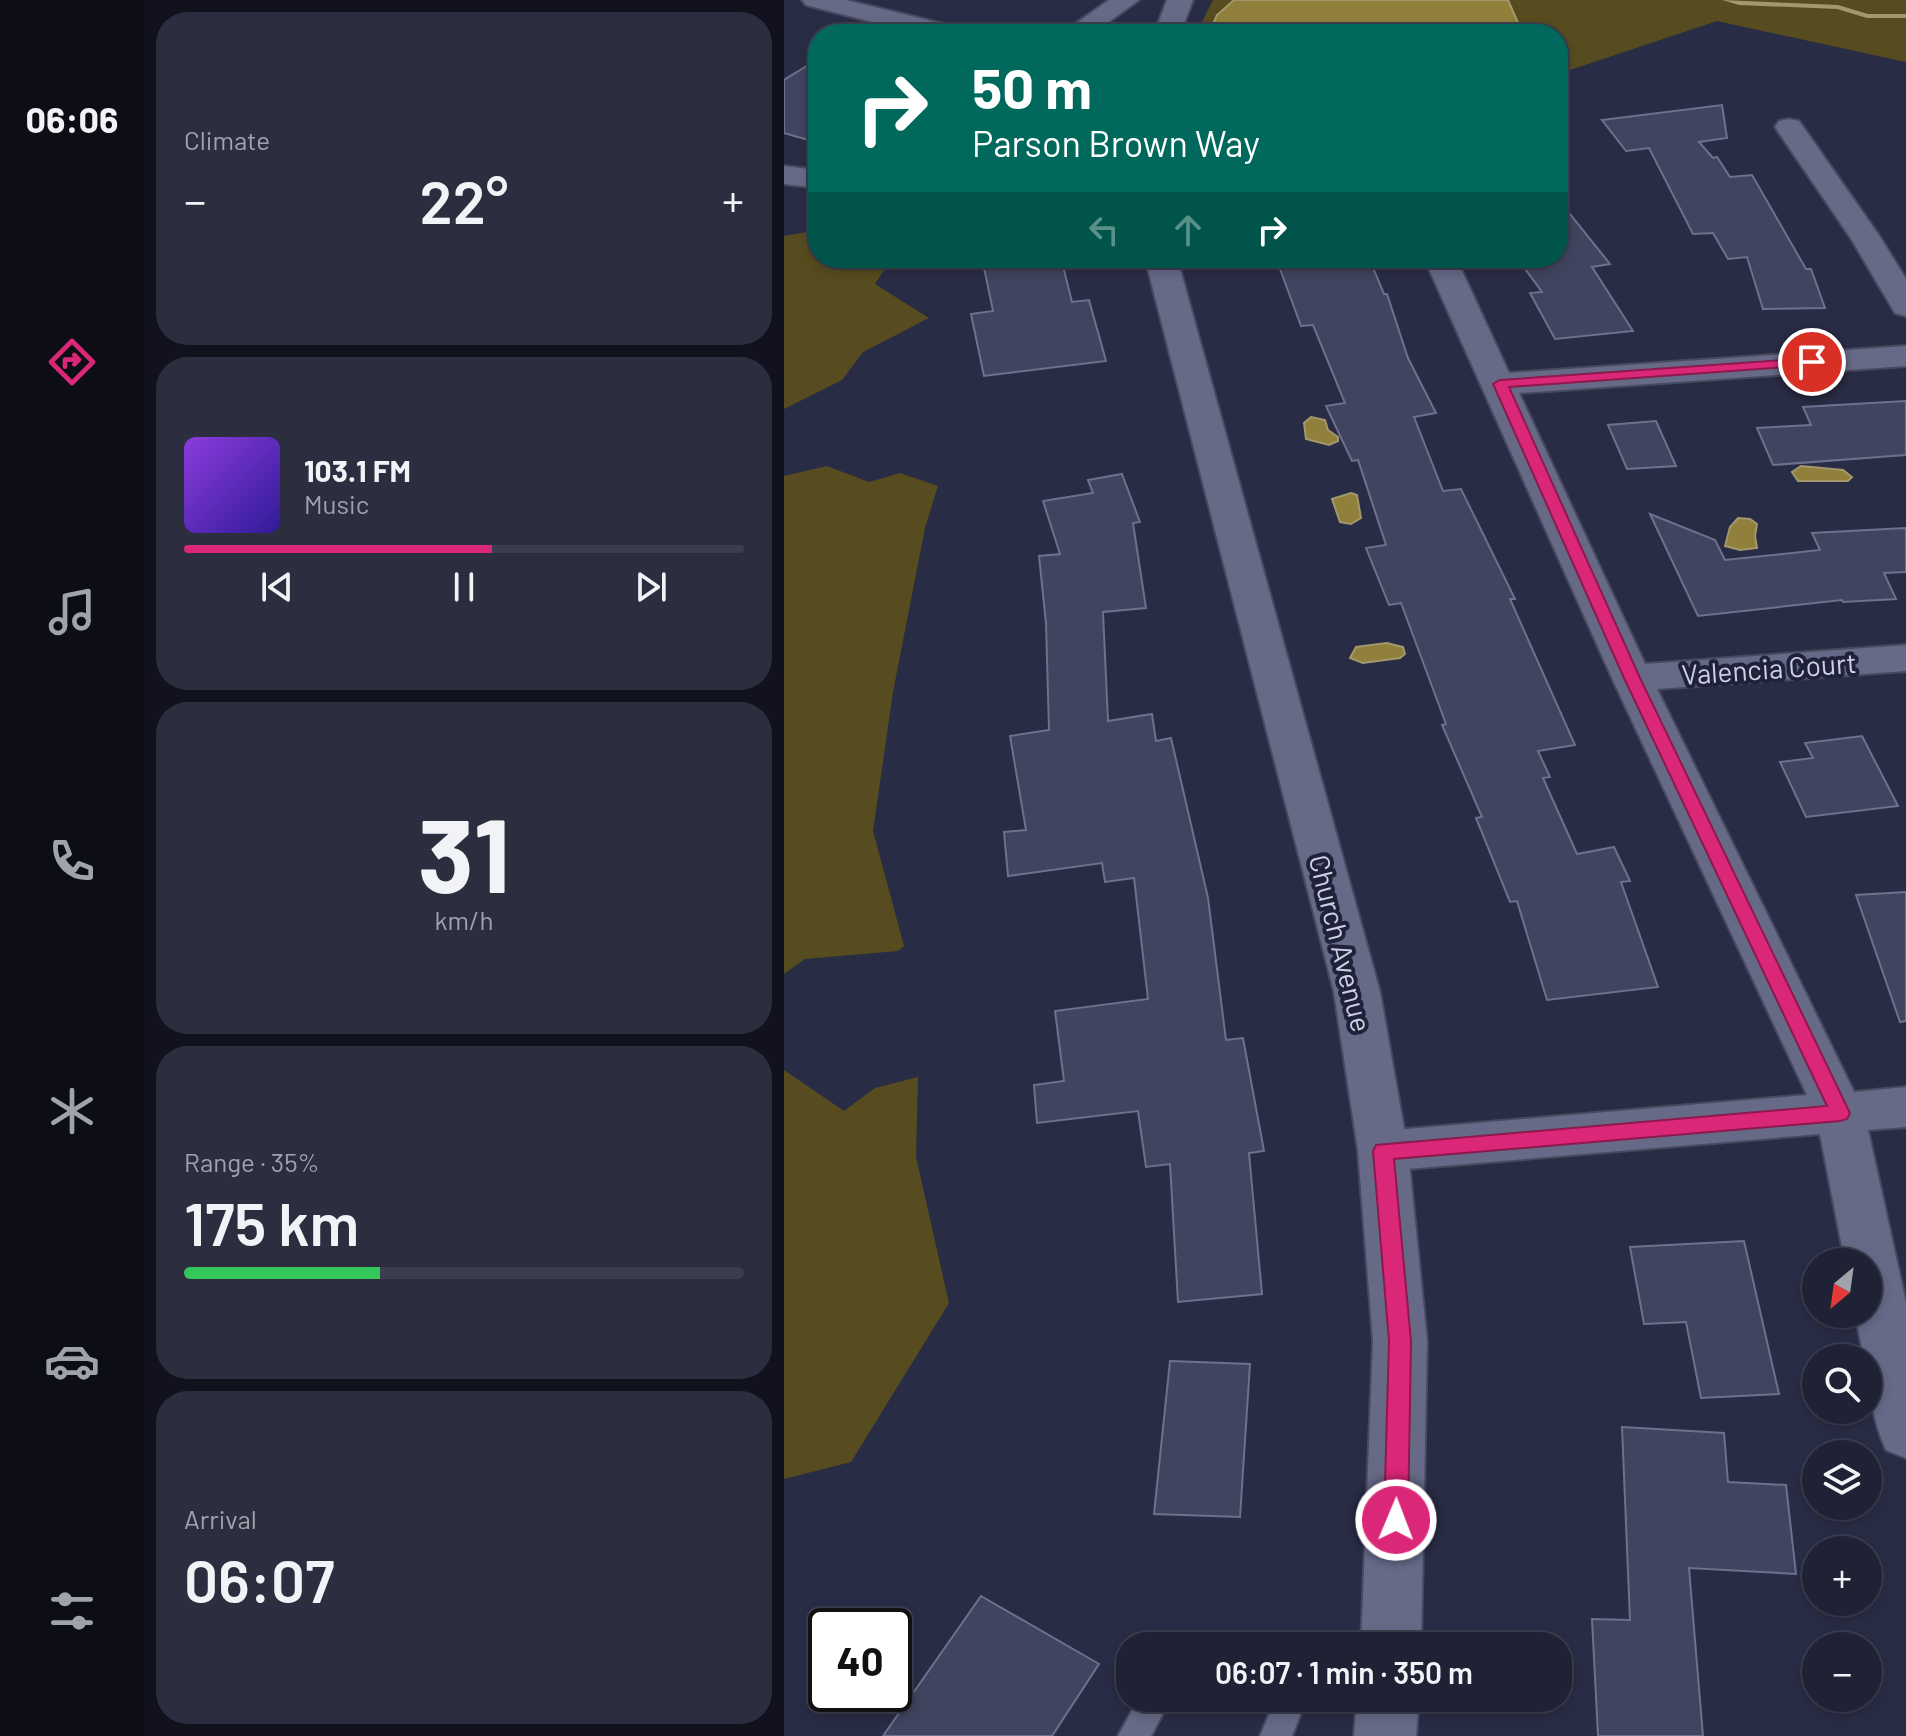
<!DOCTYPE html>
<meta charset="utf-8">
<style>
:root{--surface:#1f2134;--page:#2c2e40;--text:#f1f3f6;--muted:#a1a3ac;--line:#3c3e4f;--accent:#db2777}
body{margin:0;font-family:Barlow,sans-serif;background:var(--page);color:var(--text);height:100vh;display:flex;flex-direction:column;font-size:30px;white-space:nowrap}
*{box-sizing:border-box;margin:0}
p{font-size:26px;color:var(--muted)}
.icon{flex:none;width:44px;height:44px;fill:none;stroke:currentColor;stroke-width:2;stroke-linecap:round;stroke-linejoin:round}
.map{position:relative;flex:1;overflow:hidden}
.sheet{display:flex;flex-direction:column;gap:12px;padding:12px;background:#11121d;width:640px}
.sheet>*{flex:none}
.top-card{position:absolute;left:24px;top:24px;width:760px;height:244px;border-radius:32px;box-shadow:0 4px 12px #0003,0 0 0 2px var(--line);background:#00695c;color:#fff;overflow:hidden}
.needle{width:52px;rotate:209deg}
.controls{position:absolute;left:1018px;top:1248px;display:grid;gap:16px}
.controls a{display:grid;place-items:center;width:80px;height:80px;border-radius:50%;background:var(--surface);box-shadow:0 4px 12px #0003,0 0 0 2px var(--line);font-size:40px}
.speed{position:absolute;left:24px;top:1608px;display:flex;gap:16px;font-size:40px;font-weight:700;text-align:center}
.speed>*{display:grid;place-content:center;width:104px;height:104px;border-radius:50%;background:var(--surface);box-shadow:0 4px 12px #0003,0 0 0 2px var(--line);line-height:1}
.speed .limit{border:4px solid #111;border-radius:12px;background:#fff;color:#111}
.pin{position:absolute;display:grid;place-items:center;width:68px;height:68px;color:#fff;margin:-34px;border:4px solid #fff;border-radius:50%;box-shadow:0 2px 8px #0007}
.me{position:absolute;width:88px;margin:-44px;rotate:1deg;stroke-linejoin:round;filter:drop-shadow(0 0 6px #0008)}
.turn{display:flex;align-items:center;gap:28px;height:168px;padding:0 32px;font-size:36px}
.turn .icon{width:104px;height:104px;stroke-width:2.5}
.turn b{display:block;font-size:56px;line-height:68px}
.lanes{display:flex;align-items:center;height:76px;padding:0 32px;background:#0003;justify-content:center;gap:40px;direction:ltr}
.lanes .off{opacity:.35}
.big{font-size:60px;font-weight:600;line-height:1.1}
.sheet .card{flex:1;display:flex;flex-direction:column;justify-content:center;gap:12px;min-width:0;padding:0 28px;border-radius:32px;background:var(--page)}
.sheet .dial{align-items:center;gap:0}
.dial b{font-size:104px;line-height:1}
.song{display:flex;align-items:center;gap:24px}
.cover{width:96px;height:96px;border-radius:12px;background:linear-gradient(135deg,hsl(270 70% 55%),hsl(250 70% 35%))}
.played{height:8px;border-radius:4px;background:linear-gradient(90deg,var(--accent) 55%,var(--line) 55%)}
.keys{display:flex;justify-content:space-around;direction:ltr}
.heat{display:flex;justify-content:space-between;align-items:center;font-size:44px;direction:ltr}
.charge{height:12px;border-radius:6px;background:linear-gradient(90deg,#34c759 35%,var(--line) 0)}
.trip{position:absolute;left:332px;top:1632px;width:456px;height:80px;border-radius:32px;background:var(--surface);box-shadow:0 4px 12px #0003,0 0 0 2px var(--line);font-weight:600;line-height:80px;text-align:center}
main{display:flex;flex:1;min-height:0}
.menu{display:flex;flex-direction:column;width:144px;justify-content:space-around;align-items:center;background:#0c0d15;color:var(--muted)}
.menu .icon{width:56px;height:56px}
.menu .on{color:var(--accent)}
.menu b{font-size:36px;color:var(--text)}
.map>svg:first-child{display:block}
.green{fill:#564c1f}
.water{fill:#90803b;stroke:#a3986d;stroke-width:2}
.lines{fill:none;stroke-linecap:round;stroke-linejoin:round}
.stream{fill:#a3986d;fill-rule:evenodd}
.building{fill:#40445f;stroke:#6c718e;stroke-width:2}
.service-casing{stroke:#47495e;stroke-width:4}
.minor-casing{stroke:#47495e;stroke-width:4}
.tertiary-casing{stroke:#47495e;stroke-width:4}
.service{fill:#666a87;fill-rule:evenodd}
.minor{fill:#666a87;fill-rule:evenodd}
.tertiary{fill:#666a87;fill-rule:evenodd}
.route{fill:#db2777;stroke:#8e194d;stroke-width:2}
.labels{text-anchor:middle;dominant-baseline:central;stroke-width:8;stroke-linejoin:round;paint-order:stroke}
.street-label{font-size:28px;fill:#ced1e2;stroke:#1f223a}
</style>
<main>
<nav class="menu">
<b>06:06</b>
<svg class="icon on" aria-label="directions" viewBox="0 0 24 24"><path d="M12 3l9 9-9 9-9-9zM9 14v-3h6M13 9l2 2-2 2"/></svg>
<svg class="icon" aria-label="music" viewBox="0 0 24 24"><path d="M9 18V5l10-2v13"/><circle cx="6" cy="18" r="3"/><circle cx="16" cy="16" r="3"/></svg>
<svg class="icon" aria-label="phone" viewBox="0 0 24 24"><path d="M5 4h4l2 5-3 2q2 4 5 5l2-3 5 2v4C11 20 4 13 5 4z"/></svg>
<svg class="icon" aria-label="climate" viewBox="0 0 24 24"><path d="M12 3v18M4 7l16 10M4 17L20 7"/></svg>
<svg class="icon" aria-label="car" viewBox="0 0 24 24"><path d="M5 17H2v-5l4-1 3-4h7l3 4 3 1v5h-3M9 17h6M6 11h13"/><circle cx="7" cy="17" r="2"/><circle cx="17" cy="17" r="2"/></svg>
<svg class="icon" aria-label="filters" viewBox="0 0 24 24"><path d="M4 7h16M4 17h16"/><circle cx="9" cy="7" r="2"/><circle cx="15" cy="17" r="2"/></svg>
</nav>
<section class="sheet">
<div class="card"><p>Climate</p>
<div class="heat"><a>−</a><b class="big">22°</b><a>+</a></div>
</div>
<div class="card">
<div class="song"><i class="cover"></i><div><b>103.1 FM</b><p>Music</p></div></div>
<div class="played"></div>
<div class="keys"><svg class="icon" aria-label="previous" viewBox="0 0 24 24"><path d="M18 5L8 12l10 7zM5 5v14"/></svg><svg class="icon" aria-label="pause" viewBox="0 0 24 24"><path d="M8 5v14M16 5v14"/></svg><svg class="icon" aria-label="next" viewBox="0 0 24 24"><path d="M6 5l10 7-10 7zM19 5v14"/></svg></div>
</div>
<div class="card dial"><b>31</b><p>km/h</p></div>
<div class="card"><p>Range · 35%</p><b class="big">175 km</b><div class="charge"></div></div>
<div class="card"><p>Arrival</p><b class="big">06:07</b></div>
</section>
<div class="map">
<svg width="1122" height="1736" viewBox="0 0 1122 1736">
<rect width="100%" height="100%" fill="#292c45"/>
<g class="green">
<polygon points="429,0 1122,0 1122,62 933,21 774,74 774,34 412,34"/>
<polygon points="34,230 34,258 108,258 91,284 145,318 79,352 58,380 0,409 0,236"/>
<polygon points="43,466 85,482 116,473 154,486 141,528 109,692 89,831 120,946 114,951 21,959 0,974 0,476"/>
<polygon points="0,1070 60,1111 91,1088 134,1077 132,1157 165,1303 67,1462 0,1479"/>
</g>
<g class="water">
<polygon points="450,0 724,0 739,34 429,34 427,28 433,15"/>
<polygon points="527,417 541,420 544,430 554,437 554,441 545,445 522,439 520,423"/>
<polygon points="1017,466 1059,470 1068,477 1064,481 1014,481 1008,472"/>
<polygon points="567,493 573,495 577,518 567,524 556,522 548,499"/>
<polygon points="954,518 966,519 973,524 971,536 973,548 956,550 941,546 946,527"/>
<polygon points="603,643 619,647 621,654 616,658 579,663 566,658 572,647"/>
</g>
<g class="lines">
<polygon class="stream" points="938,0 1054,5 1084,14 1122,14 1122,18 1083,18 1053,9 955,5"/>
</g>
<g class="building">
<polygon points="34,59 34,143 0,133 0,80"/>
<polygon points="938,105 943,138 915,142 929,158 933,157 946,177 968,175 1022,269 1027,269 1041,308 979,309 963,257 944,259 929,233 909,234 865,148 842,151 818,120"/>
<polygon points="774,199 826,264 808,267 849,331 771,339 746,293 758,292 733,258 774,258"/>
<polygon points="198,258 277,258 288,302 305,300 322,361 200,376 187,314 209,311"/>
<polygon points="492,258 585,258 600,294 603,294 624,358 652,413 630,417 659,491 677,489 731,599 726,599 791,745 754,751 766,777 759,778 793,854 830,847 846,881 837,882 874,987 763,1000 733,901 726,902 692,818 698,817 658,725 662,724 617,603 605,605 582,548 602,545 574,460 568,461 542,406 561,403 529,325 517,326"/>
<polygon points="1122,401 1122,455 989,465 973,428 1027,425 1019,407"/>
<polygon points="872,421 892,466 843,469 824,425"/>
<polygon points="338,474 356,522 349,523 362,608 319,612 324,721 368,714 372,741 387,738 424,898 442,1040 459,1038 480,1151 465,1153 478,1294 394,1302 386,1164 362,1167 354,1111 253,1123 250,1085 280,1081 271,1011 364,999 350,878 321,882 318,863 224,876 220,832 242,830 226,736 265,730 262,623 255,556 276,554 259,501 309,493 304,480"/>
<polygon points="866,514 931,540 941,560 1036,550 1028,533 1122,528 1122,572 1100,573 1112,599 1059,602 1058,600 914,616"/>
<polygon points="1078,736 1114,806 1022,817 996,762 1029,758 1021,743"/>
<polygon points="1122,892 1122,1021 1116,1022 1072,895"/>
<polygon points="960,1241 995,1394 917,1398 902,1322 860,1324 846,1247"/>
<polygon points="386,1361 466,1364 456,1517 370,1514"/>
<polygon points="838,1427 940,1433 944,1482 1002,1485 1012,1574 905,1568 919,1736 814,1736 808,1619 846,1620"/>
<polygon points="197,1596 315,1664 268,1736 99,1736"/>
</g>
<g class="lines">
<defs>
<g id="service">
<polygon points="355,1698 387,1698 367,1736 334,1736"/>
<polygon points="492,1698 523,1698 508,1736 476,1736"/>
</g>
<g id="minor">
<polygon points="18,0 62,0 176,28 180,34 135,34 22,5"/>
<polygon points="325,0 355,0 308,34 277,34"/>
<polygon points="1005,119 1015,121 1096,237 1122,279 1122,316 1111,313 1066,237 991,127 995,121"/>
<polygon points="0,166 34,170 34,188 0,184"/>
<path d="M640 258H672L725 373 1122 346V366L735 393 861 664 1122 645V671L873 689 1070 1092 1122 1087V1127L1084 1130 1122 1303V1458L1102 1450C1089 1421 1084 1389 1084 1358H1080L1071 1314H1084V1262H1061L1036 1134 599 1171 581 1165 574 1151 581 1137 599 1131 1023 1095 828 678Z"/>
</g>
<g id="tertiary">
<polygon points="383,0 409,0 396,34 370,34"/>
<polygon points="361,258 393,258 596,992 624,1151 643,1341 637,1646 577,1646 589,1341 574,1151 550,992"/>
<polygon points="573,1698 635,1698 632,1736 570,1736"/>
</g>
</defs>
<use href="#service" class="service-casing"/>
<use href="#minor" class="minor-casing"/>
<use href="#tertiary" class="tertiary-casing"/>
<use href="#service" class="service"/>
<use href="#minor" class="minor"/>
<use href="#tertiary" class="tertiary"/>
</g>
<polygon class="route" points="1028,358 1032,359 1032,365 725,387 856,678 1066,1113 1063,1119 1056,1121 610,1159 627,1341 624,1520 621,1528 612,1531 604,1528 600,1520 605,1341 589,1151 592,1145 1043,1106 840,678 709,384 716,380"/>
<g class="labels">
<g class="street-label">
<text transform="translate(985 668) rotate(-4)">Valencia Court</text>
<text transform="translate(557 943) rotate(76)">Church Avenue</text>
</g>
</g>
</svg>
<div class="controls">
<a><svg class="needle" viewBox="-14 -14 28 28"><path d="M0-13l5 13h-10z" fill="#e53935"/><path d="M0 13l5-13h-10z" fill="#a1a3ac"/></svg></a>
<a><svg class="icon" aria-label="search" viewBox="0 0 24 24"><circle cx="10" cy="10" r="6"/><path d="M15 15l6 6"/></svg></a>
<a><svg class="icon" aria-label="layers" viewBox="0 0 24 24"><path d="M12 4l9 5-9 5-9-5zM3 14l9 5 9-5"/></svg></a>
<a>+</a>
<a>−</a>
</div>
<div class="speed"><div class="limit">40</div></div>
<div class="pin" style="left:1028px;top:362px;background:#d93025"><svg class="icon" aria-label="arrive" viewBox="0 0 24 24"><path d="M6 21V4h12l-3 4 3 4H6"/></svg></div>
<svg class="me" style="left:612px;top:1520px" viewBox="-20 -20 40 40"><circle r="17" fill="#db2777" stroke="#fff" stroke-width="3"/><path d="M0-11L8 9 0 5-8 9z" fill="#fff"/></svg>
<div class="trip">06:07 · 1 min · 350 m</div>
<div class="top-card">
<div class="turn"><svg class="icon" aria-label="right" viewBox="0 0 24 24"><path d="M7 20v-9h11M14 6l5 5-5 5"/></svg><div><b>50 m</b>Parson Brown Way</div></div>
<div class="lanes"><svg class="icon off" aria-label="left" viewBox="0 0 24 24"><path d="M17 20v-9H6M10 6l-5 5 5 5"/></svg><svg class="icon off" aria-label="ahead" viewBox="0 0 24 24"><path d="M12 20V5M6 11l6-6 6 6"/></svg><svg class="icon" aria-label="right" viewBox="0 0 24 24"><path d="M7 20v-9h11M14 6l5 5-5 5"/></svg></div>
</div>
</div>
</main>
